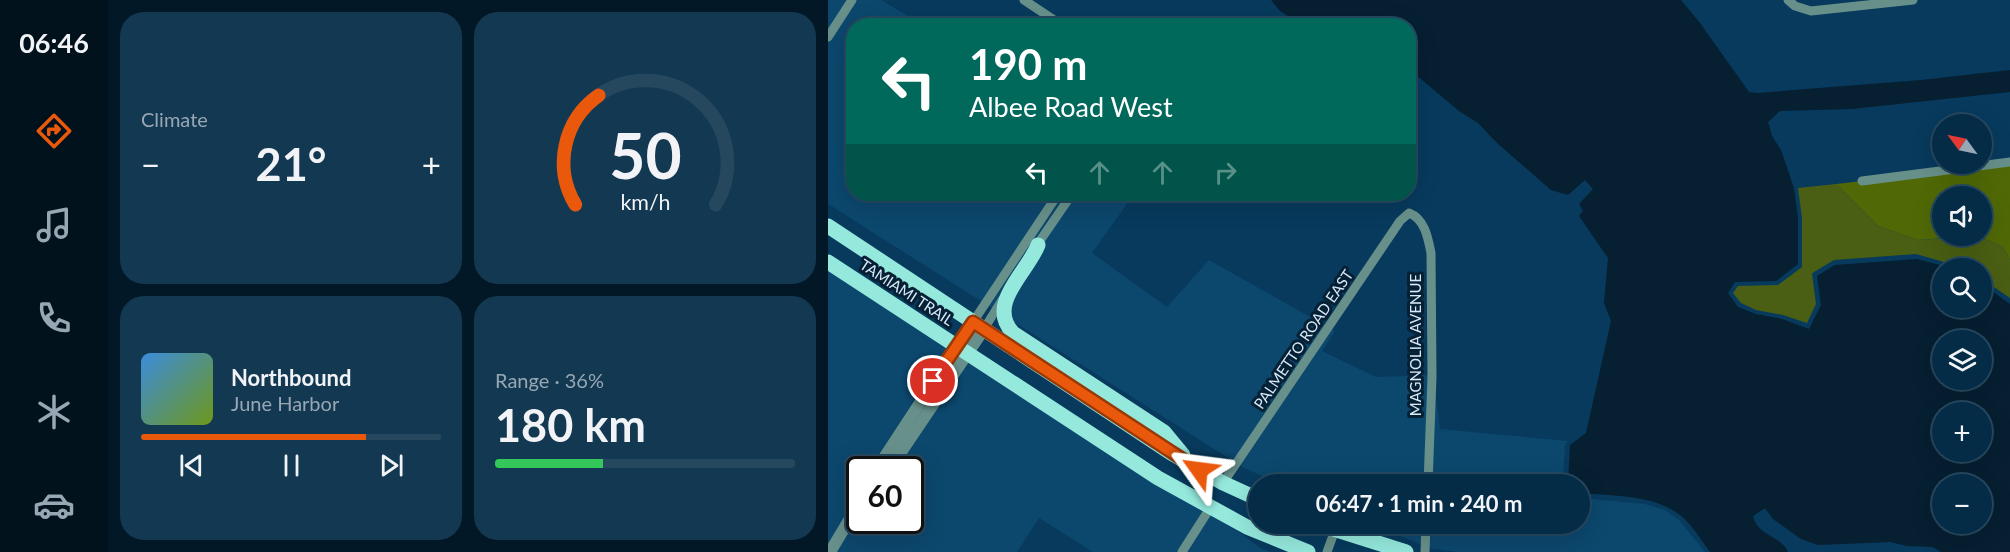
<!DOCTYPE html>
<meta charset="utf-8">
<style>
:root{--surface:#052c46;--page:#133851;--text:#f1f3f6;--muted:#97a7b3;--line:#26485f;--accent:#ea580c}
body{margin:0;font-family:Lato,sans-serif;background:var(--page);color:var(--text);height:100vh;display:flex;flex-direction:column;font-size:22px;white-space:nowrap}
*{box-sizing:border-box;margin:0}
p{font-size:20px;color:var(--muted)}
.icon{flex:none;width:33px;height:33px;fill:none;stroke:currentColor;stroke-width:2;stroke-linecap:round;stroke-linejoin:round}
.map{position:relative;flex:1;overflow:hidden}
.drawer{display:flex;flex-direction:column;gap:12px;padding:12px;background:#031826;width:720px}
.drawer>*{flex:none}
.hud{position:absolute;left:18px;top:18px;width:570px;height:183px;border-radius:24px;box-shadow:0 6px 24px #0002,0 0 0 2px var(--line);background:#00695c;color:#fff;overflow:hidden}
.needle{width:39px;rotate:303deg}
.tools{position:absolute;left:1104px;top:114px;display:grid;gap:12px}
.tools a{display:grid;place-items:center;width:60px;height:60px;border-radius:50%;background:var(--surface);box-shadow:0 6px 24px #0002,0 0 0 2px var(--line);font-size:30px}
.speed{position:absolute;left:18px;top:456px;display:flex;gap:12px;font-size:30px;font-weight:700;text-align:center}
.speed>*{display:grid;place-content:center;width:78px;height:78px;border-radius:50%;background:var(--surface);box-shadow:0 6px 24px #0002,0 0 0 2px var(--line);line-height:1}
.speed .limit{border:3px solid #111;border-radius:9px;background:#fff;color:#111}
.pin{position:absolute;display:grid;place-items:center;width:51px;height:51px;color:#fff;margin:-26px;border:3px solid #fff;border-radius:50%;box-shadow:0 2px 6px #0007}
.me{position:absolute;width:66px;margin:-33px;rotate:301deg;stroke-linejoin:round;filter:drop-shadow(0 0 4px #0008)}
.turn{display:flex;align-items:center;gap:21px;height:126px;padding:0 24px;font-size:27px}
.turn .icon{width:78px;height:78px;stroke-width:2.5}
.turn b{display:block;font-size:42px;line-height:51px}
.lanes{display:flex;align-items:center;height:57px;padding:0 24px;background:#0003;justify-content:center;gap:30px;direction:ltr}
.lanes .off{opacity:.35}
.big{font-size:45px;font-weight:700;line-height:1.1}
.drawer .card{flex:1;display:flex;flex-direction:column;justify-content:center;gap:9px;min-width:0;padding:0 21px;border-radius:24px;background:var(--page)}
.drawer .dial{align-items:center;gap:0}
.dial svg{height:156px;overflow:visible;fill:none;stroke:var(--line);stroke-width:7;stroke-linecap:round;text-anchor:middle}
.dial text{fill:var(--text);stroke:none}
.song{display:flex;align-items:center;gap:18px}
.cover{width:72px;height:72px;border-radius:9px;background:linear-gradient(135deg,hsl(210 70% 55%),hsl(80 70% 35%))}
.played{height:6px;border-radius:3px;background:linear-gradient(90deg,var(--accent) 75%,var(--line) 75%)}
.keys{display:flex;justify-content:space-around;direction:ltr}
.heat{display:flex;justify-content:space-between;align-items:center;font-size:33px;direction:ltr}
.charge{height:9px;border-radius:4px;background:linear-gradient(90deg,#34c759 36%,var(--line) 0)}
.drawer .tiles{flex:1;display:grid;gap:12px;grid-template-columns:repeat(2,1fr)}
.trip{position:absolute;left:420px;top:474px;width:342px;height:60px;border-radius:30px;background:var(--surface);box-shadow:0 6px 24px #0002,0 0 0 2px var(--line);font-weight:700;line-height:60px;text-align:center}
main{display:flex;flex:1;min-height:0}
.menu{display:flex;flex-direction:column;width:108px;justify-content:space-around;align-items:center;background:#02121c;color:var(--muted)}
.menu .icon{width:42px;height:42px}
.menu .selected{color:var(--accent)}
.menu b{font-size:27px;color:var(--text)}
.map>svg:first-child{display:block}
.built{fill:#0c476d}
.green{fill:#4a5f13}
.forest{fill:#506906}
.water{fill:#061f31;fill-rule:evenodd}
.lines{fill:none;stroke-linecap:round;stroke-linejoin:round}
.minor{stroke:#68908a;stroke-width:9}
.tertiary{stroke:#68908a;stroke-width:12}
.primary{stroke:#94e8dc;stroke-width:15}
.route-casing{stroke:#983908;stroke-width:15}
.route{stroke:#ea580c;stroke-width:10}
.labels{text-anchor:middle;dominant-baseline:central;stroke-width:6;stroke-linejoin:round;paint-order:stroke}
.street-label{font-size:15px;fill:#d8eafb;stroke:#062134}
</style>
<main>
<nav class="menu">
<b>06:46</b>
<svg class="icon selected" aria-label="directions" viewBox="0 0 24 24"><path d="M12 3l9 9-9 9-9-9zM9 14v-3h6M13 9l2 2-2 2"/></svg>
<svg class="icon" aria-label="music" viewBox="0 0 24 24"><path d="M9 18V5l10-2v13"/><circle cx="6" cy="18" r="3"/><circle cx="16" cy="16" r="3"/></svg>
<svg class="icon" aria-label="phone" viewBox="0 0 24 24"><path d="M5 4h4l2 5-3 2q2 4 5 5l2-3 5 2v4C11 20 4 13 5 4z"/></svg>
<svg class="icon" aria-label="climate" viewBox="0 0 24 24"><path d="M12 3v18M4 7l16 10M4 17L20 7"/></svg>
<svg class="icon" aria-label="car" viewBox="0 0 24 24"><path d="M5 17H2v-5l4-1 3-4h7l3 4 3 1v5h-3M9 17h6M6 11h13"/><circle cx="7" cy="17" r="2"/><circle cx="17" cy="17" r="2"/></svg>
</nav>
<section class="drawer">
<div class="tiles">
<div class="card"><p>Climate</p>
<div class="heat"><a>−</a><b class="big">21°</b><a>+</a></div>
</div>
<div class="card dial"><svg viewBox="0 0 100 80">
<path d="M14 69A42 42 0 1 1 86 69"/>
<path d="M14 69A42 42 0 0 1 26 13" stroke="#ea580c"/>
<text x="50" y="56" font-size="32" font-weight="700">50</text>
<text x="50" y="72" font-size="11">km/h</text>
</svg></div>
<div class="card">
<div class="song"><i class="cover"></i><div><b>Northbound</b><p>June Harbor</p></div></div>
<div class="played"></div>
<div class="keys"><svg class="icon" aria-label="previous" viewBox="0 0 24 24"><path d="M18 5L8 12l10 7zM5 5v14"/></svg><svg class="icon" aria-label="pause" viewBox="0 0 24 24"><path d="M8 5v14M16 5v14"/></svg><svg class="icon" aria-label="next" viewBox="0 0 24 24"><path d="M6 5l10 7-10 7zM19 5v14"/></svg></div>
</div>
<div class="card"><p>Range · 36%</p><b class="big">180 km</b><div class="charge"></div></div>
</div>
</section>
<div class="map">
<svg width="1182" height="552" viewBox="0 0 1182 552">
<rect width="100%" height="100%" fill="#073a5d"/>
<g class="built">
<polygon points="0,0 53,0 95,25 26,26 26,194 306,194 264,253 339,307 381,260 507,331 494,351 548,377 605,375 612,429 740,441 737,445 735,484 453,484 416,468 0,204"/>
<polygon points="0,269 121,347 41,469 32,470 31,489 21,511 0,545"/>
<polygon points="142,361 397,521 432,548 443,552 265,552 211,518 189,552 8,552 31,516 32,520 82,520 82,470 68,469"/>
<polygon points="752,498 817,504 837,510 851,520 877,552 630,552 604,549 543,524 752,524"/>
</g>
<polygon class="green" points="1008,184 1050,226 1090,240 1150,236 1175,247 1182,260 1182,298 1154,279 1154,268 1137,268 1088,254 1006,260 986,272 984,274 988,304 979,323 955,315 928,310 913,303 905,293 910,286 950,285 974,267 974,218 970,188"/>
<polygon class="forest" points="1182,164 1182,260 1175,247 1150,236 1154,236 1154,196 1114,196 1114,236 1143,236 1090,240 1050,226 1008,184"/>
<path class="water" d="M443 0H853L872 23 921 92 929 93 1093 80 1182 70V92L1024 109 952 111 940 122 944 136 953 150 966 188 970 218V264L948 281 907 282 900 293 910 307 928 314 954 319 981 329 993 305 989 276 1007 265 1089 259 1123 268H1114V308H1154V284L1182 304V552H1113L1105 547 1079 546 1062 542 990 545 973 539 945 519 937 508 925 516C929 536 953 535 960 552H882C873 540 864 524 852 515 825 494 784 496 752 493V484H740L742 445 758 433 783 321 776 303 780 258 751 216 755 211 751 204 765 189 757 180 740 195 723 190 669 143 650 123 631 111 581 69V55L587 42 584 39 581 41 580 26 474 25 452 11ZM1114 340H1154V380H1114ZM1114 412H1154V452H1114ZM1154 484V524H1114V484Z"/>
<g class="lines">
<g class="minor">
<polyline points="196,0 235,26"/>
<polyline points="960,0 967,6 983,11 1085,0"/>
<polyline points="0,37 24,0"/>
<polyline points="1034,181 1182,162"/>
<polyline points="207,248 244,194"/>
<polyline points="145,322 230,194"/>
<polyline points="156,329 174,300"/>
<path d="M395 483 572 221 581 213C597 219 600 238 603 253L604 377 600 484"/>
<polyline points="354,552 382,508"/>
<polyline points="499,552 507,530"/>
<polyline points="597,552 598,524"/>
</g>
<g class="tertiary">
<polyline points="48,470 145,322"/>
<polyline points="61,470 156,329"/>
<polyline points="2,552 32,502"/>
</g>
<g class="primary">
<polyline points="0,226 343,453 395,483 430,499"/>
<path d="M210 245C199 273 158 304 185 333L336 432 355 455"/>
<polyline points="0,262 330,478 419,527 480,552"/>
<polyline points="490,524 578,552"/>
</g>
</g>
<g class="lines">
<defs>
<polyline id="route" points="105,381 145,322 371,470"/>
</defs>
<use href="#route" class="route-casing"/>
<use href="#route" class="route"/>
</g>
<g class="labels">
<g class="street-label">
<text transform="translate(79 292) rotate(33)">TAMIAMI TRAIL</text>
<text transform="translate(475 339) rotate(-56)">PALMETTO ROAD EAST</text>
<text transform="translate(587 345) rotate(-90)">MAGNOLIA AVENUE</text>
</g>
</g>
</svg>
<div class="tools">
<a><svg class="needle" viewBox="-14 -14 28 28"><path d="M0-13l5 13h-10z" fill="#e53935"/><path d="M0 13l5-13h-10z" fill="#97a7b3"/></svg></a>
<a><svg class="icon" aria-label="sound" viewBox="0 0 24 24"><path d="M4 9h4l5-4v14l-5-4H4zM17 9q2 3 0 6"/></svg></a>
<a><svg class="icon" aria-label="search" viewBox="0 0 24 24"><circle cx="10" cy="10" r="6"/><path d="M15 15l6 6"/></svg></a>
<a><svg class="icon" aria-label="layers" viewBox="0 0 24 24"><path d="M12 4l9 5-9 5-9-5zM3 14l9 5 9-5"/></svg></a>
<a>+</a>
<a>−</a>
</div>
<div class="speed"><div class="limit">60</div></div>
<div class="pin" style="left:105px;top:381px;background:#d93025"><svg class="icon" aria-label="arrive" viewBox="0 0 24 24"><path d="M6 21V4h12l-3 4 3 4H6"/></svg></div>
<svg class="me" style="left:371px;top:470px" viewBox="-20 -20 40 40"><path d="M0-17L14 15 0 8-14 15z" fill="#ea580c" stroke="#fff" stroke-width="4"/></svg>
<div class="trip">06:47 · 1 min · 240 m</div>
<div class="hud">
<div class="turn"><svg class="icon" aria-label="left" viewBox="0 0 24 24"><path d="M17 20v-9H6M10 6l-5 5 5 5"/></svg><div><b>190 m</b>Albee Road West</div></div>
<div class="lanes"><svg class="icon" aria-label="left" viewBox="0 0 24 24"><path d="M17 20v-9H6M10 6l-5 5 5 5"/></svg><svg class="icon off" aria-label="ahead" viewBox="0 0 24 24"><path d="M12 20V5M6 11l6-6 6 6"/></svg><svg class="icon off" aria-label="ahead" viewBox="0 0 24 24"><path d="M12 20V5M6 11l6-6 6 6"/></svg><svg class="icon off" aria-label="right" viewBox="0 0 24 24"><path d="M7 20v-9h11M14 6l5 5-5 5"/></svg></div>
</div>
</div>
</main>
